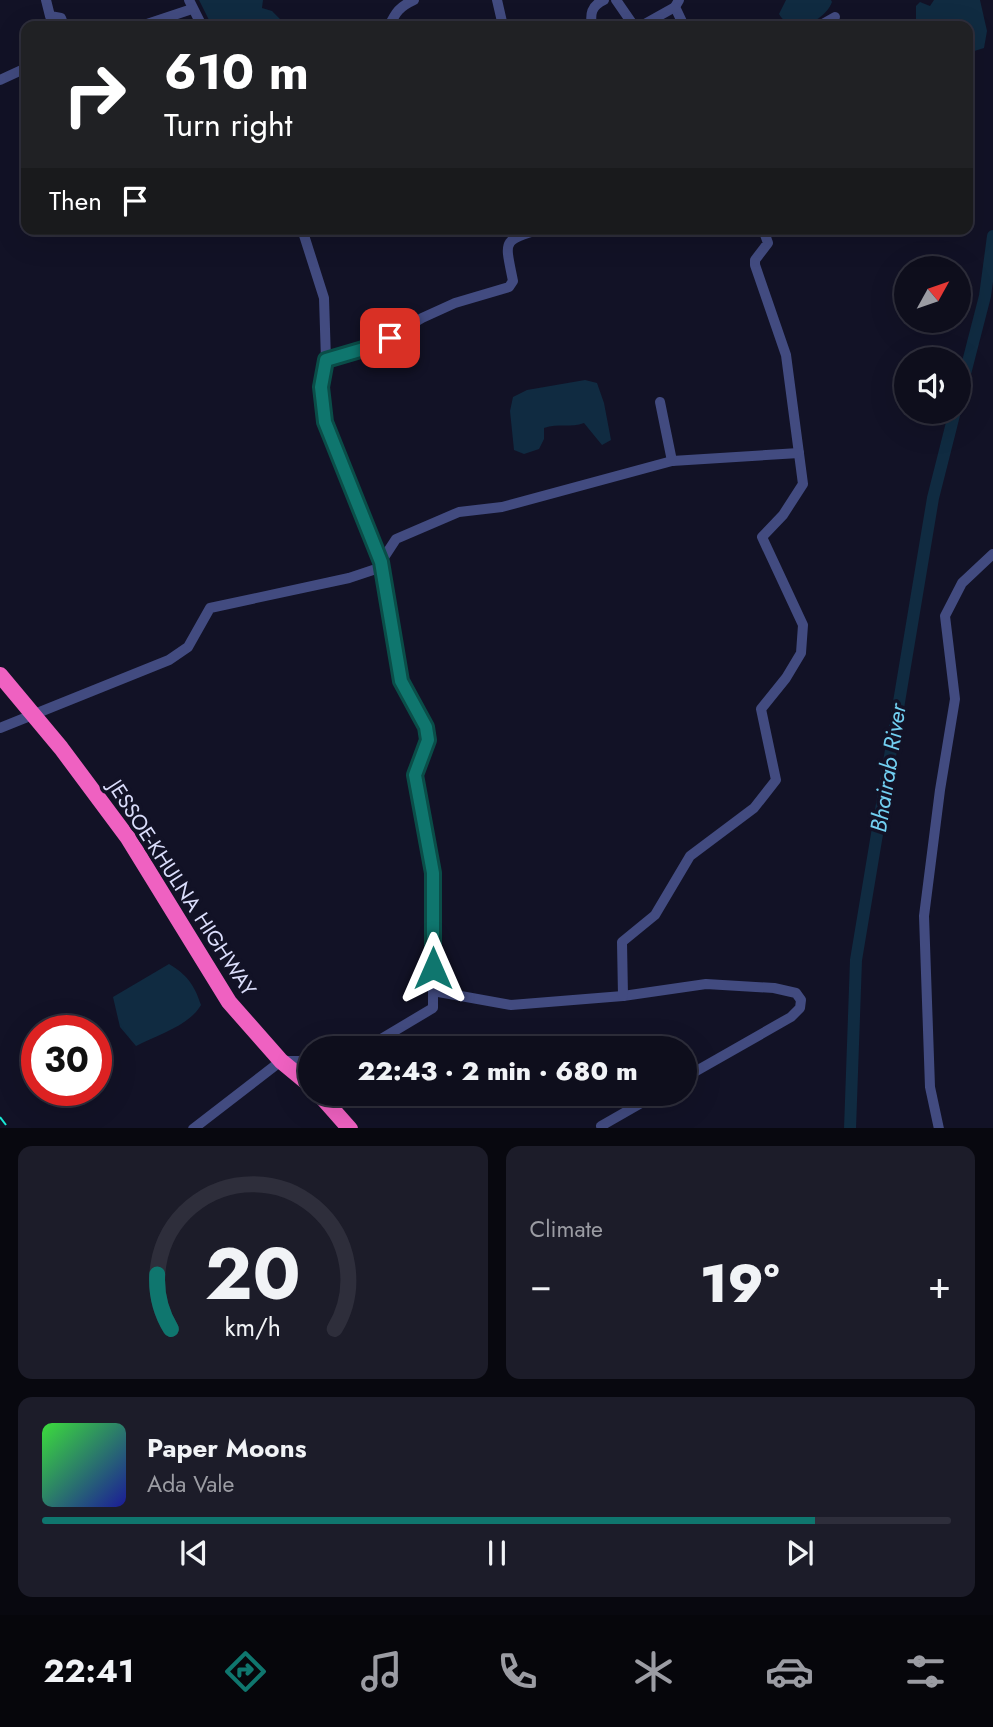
<!DOCTYPE html>
<meta charset="utf-8">
<style>
:root{--surface:#0e0e1c;--page:#1c1c29;--text:#f1f3f6;--muted:#9b9ca3;--line:#2e2e3b;--accent:#0f766e}
body{margin:0;font-family:Jost,sans-serif;background:var(--page);color:var(--text);height:100vh;display:flex;flex-direction:column;font-size:26px;white-space:nowrap}
*{box-sizing:border-box;margin:0}
p{font-size:23px;color:var(--muted)}
.icon{flex:none;width:38px;height:38px;fill:none;stroke:currentColor;stroke-width:2;stroke-linecap:round;stroke-linejoin:round}
.map{position:relative;height:1128px;overflow:hidden}
.drawer{display:flex;flex-direction:column;gap:18px;padding:18px;background:#08080f;flex:1}
.drawer>*{flex:none}
.banner{position:absolute;left:21px;top:21px;width:952px;height:214px;border-radius:14px;box-shadow:0 7px 28px #0002,0 0 0 2px var(--line);background:#202124;color:#fff;overflow:hidden}
.needle{width:46px;rotate:50deg}
.fabs{position:absolute;left:894px;top:256px;display:grid;gap:14px}
.fabs a{display:grid;place-items:center;width:77px;height:77px;border-radius:50%;background:var(--surface);box-shadow:0 7px 28px #0002,0 0 0 2px var(--line);font-size:35px}
.speed{position:absolute;left:21px;top:1015px;display:flex;gap:14px;font-size:35px;font-weight:700;text-align:center}
.speed>*{display:grid;place-content:center;width:91px;height:91px;border-radius:50%;background:var(--surface);box-shadow:0 7px 28px #0002,0 0 0 2px var(--line);line-height:1}
.speed .limit{border:10px solid #d22;background:#fff;color:#111}
.pin{position:absolute;display:grid;place-items:center;width:60px;height:60px;color:#fff;margin:-30px;border-radius:14px;box-shadow:0 4px 10px #0006}
.me{position:absolute;width:77px;margin:-38px;rotate:0deg;stroke-linejoin:round;filter:drop-shadow(0 0 5px #0008)}
.turn{display:flex;align-items:center;gap:24px;height:147px;padding:0 28px;font-size:32px}
.turn .icon{width:91px;height:91px;stroke-width:2.5}
.turn b{display:block;font-size:49px;line-height:60px}
.then{display:flex;align-items:center;height:66px;padding:0 28px;background:#0003;gap:14px;font-size:26px}
.big{font-size:52px;font-weight:800;line-height:1.1}
.drawer .tile{flex:1;display:flex;flex-direction:column;justify-content:center;gap:10px;min-width:0;padding:0 24px;border-radius:14px;background:var(--page)}
.drawer .dial{align-items:center;gap:0}
.dial svg{height:182px;overflow:visible;fill:none;stroke:var(--line);stroke-width:7;stroke-linecap:round;text-anchor:middle}
.dial text{fill:var(--text);stroke:none}
.song{display:flex;align-items:center;gap:21px}
.cover{width:84px;height:84px;border-radius:10px;background:linear-gradient(135deg,hsl(120 70% 55%),hsl(240 70% 35%))}
.played{height:7px;border-radius:4px;background:linear-gradient(90deg,var(--accent) 85%,var(--line) 85%)}
.keys{display:flex;justify-content:space-around;direction:ltr}
.heat{display:flex;justify-content:space-between;align-items:center;font-size:38px;direction:ltr}
.drawer .tiles{flex:1;display:grid;gap:18px;grid-template-columns:1fr 1fr}
.tile:last-child{grid-column:span 2}
.trip{position:absolute;left:298px;top:1036px;width:399px;height:70px;border-radius:35px;background:var(--surface);box-shadow:0 7px 28px #0002,0 0 0 2px var(--line);font-weight:800;line-height:70px;text-align:center}
.dock{display:flex;height:112px;justify-content:space-around;align-items:center;background:#06060b;color:var(--muted)}
.dock .icon{width:49px;height:49px}
.dock .current{color:var(--accent)}
.dock b{font-size:32px;color:var(--text)}
.map>svg:first-child{display:block}
.water{fill:#102b41}
.lines{fill:none;stroke-linecap:round;stroke-linejoin:round}
.river{stroke:#102b41;stroke-width:12}
.minor{stroke:#424b80;stroke-width:10}
.highway{stroke:#ef61c1;stroke-width:16}
.rail{stroke:#19e8d5;stroke-width:2;stroke-dasharray:10 9;stroke-linecap:butt}
.route-casing{stroke:#0a4d48;stroke-width:18}
.route{stroke:#0f766e;stroke-width:12}
.labels{text-anchor:middle;dominant-baseline:central;stroke-width:7;stroke-linejoin:round;paint-order:stroke}
.street-label{font-size:21px;fill:#daddfb;stroke:#121226}
.water-label{font-size:23px;font-style:italic;fill:#72cff1;stroke:#121226}
</style>
<div class="map">
<svg width="993" height="1129" viewBox="0 0 993 1129">
<rect width="100%" height="100%" fill="#121226"/>
<g class="water">
<polygon points="199,0 263,0 262,8 272,11 284,23 299,22 314,26 212,26"/>
<path d="M786 0H831L832 2C825 21 792 37 779 14Z"/>
<polygon points="934,0 980,0 987,31 984,48 968,53 968,26 916,26 916,6 920,2 930,6"/>
<path d="M585 380 597 383 604 403 611 440 602 445 584 423C571 428 558 423 544 428V439L539 449 524 454 514 450 510 411 513 397 527 390Z"/>
<path d="M169 964C187 975 194 984 201 1005 189 1026 157 1035 136 1046L120 1027 113 997Z"/>
</g>
<g class="lines">
<g class="river">
<polyline points="959,397 985,296 993,236"/>
<polyline points="850,1129 856,960 933,498 955,411"/>
</g>
<g class="minor">
<polyline points="46,0 50,16 61,18 64,26"/>
<polyline points="189,0 202,26"/>
<polyline points="497,0 503,26"/>
<polyline points="616,0 634,26"/>
<polyline points="679,0 675,7 684,26"/>
<polyline points="141,26 192,9"/>
<path d="M389 26C396 12 399 7 414 0"/>
<path d="M592 26C590 14 591 6 604 0"/>
<polyline points="641,26 675,7"/>
<polyline points="819,26 835,17"/>
<polyline points="0,80 26,68"/>
<path d="M326 360 377 345 422 318 455 303 509 287 513 281C505 240 501 241 541 229"/>
<polyline points="660,402 672,461"/>
<polyline points="0,728 169,660 188,647 210,608 349,578 376,569 381,562 356,494 325,422 321,387 326,360 324,298 302,229"/>
<polyline points="433,991 511,1005 623,996 706,984 774,988 796,993 801,1000 800,1008 791,1017 684,1078"/>
<polyline points="623,996 622,942 655,915 690,856 754,808 776,780 761,709 786,678 801,653 803,625 762,537 783,515 803,484 786,355 755,265 755,260 768,243 763,229"/>
<polyline points="366,1048 433,1008 433,873 415,775 428,740 426,728 401,681 381,562 396,539 459,512 502,507 672,461 799,453"/>
<polyline points="193,1129 281,1061 310,1061"/>
<polyline points="602,1129 601,1126 657,1094"/>
<polyline points="939,1129 930,1087 924,916 940,790 955,699 945,616 962,583 993,554"/>
</g>
<g class="highway">
<polyline points="0,675 61,748 128,838 229,1002 281,1061 310,1085"/>
<polyline points="319,1094 350,1129"/>
</g>
<polyline class="rail" points="0,1117 9,1129"/>
</g>
<g class="lines">
<defs>
<polyline id="route" points="390,338 377,345 326,360 321,387 325,422 381,562 401,681 426,727 428,740 415,775 433,873 433,968"/>
</defs>
<use href="#route" class="route-casing"/>
<use href="#route" class="route"/>
</g>
<g class="labels">
<g class="street-label">
<text transform="translate(182 888) rotate(57)">JESSOE-KHULNA HIGHWAY</text>
</g>
<g class="water-label">
<text transform="translate(888 768) rotate(-81)">Bhairab River</text>
</g>
</g>
</svg>
<div class="fabs">
<a><svg class="needle" viewBox="-14 -14 28 28"><path d="M0-13l5 13h-10z" fill="#e53935"/><path d="M0 13l5-13h-10z" fill="#9b9ca3"/></svg></a>
<a><svg class="icon" aria-label="sound" viewBox="0 0 24 24"><path d="M4 9h4l5-4v14l-5-4H4zM17 9q2 3 0 6"/></svg></a>
</div>
<div class="speed"><div class="limit">30</div></div>
<div class="pin" style="left:390px;top:338px;background:#d93025"><svg class="icon" aria-label="arrive" viewBox="0 0 24 24"><path d="M6 21V4h12l-3 4 3 4H6"/></svg></div>
<svg class="me" style="left:433px;top:968px" viewBox="-20 -20 40 40"><path d="M0-17L14 15 0 8-14 15z" fill="#0f766e" stroke="#fff" stroke-width="4"/></svg>
<div class="trip">22:43 · 2 min · 680 m</div>
<div class="banner">
<div class="turn"><svg class="icon" aria-label="right" viewBox="0 0 24 24"><path d="M7 20v-9h11M14 6l5 5-5 5"/></svg><div><b>610 m</b>Turn right</div></div>
<div class="then">Then<svg class="icon" aria-label="arrive" viewBox="0 0 24 24"><path d="M6 21V4h12l-3 4 3 4H6"/></svg></div>
</div>
</div>
<section class="drawer">
<div class="tiles">
<div class="tile dial"><svg viewBox="0 0 100 80">
<path d="M14 69A42 42 0 1 1 86 69"/>
<path d="M14 69A42 42 0 0 1 8 45" stroke="#0f766e"/>
<text x="50" y="56" font-size="32" font-weight="700">20</text>
<text x="50" y="72" font-size="11">km/h</text>
</svg></div>
<div class="tile"><p>Climate</p>
<div class="heat"><a>−</a><b class="big">19°</b><a>+</a></div>
</div>
<div class="tile">
<div class="song"><i class="cover"></i><div><b>Paper Moons</b><p>Ada Vale</p></div></div>
<div class="played"></div>
<div class="keys"><svg class="icon" aria-label="previous" viewBox="0 0 24 24"><path d="M18 5L8 12l10 7zM5 5v14"/></svg><svg class="icon" aria-label="pause" viewBox="0 0 24 24"><path d="M8 5v14M16 5v14"/></svg><svg class="icon" aria-label="next" viewBox="0 0 24 24"><path d="M6 5l10 7-10 7zM19 5v14"/></svg></div>
</div>
</div>
</section>
<nav class="dock">
<b>22:41</b>
<svg class="icon current" aria-label="directions" viewBox="0 0 24 24"><path d="M12 3l9 9-9 9-9-9zM9 14v-3h6M13 9l2 2-2 2"/></svg>
<svg class="icon" aria-label="music" viewBox="0 0 24 24"><path d="M9 18V5l10-2v13"/><circle cx="6" cy="18" r="3"/><circle cx="16" cy="16" r="3"/></svg>
<svg class="icon" aria-label="phone" viewBox="0 0 24 24"><path d="M5 4h4l2 5-3 2q2 4 5 5l2-3 5 2v4C11 20 4 13 5 4z"/></svg>
<svg class="icon" aria-label="climate" viewBox="0 0 24 24"><path d="M12 3v18M4 7l16 10M4 17L20 7"/></svg>
<svg class="icon" aria-label="car" viewBox="0 0 24 24"><path d="M5 17H2v-5l4-1 3-4h7l3 4 3 1v5h-3M9 17h6M6 11h13"/><circle cx="7" cy="17" r="2"/><circle cx="17" cy="17" r="2"/></svg>
<svg class="icon" aria-label="filters" viewBox="0 0 24 24"><path d="M4 7h16M4 17h16"/><circle cx="9" cy="7" r="2"/><circle cx="15" cy="17" r="2"/></svg>
</nav>
